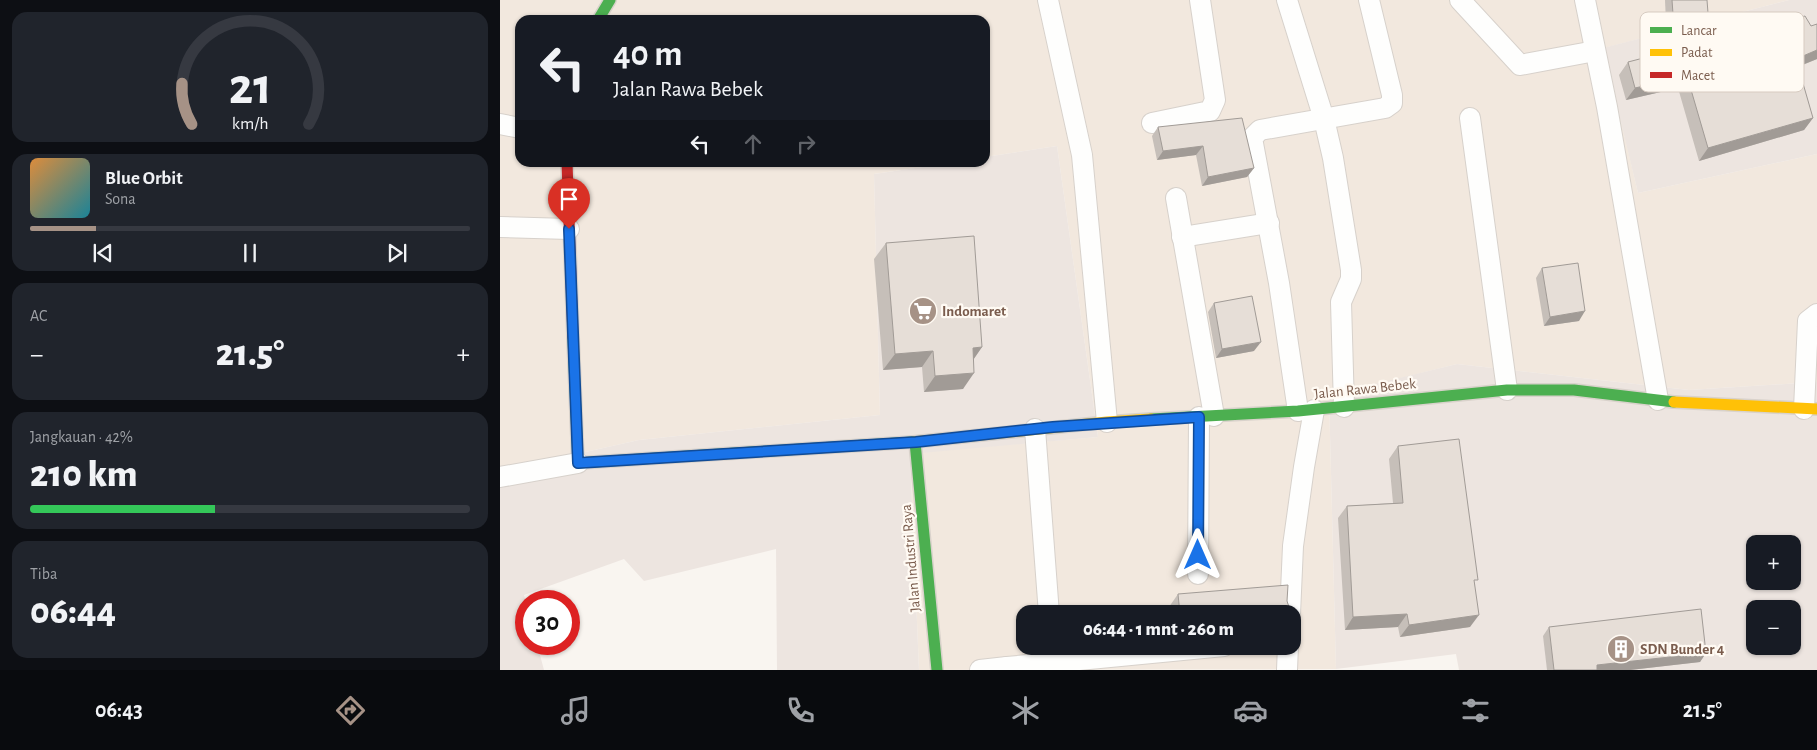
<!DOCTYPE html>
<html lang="id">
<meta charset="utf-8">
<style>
:root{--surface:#171b24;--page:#20242c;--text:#f1f3f6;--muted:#9ea1a6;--line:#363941;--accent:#a69286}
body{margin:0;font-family:"Alegreya Sans",sans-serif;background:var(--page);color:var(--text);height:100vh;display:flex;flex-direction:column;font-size:19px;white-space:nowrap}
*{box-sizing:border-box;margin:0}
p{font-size:16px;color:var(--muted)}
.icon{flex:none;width:28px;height:28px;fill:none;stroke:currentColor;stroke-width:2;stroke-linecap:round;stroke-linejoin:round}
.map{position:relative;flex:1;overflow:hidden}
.sheet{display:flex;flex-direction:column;gap:12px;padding:12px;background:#0d0f14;width:500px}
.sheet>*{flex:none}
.hud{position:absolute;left:15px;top:15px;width:475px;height:152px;border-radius:15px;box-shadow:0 1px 4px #0004;background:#171b24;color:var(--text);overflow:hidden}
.tools{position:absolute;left:1246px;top:535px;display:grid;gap:10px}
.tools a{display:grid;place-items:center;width:55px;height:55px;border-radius:10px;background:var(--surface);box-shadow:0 1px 4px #0004;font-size:25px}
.speed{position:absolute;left:15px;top:590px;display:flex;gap:10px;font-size:25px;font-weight:700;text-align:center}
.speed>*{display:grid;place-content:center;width:65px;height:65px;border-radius:50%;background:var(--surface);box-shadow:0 1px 4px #0004;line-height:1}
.speed .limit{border:8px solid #d22;background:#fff;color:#111}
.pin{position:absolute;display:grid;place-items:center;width:42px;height:42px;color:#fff;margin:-51px -21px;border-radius:50% 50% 50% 0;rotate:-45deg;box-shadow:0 0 5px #0007}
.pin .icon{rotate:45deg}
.me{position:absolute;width:55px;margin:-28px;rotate:0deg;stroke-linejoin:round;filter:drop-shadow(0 0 4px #0008)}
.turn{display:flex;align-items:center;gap:18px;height:105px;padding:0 15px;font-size:22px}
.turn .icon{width:65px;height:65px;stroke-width:2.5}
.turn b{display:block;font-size:35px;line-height:42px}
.lanes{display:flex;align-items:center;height:48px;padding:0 15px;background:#0003;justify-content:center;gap:25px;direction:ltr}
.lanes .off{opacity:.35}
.big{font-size:38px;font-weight:800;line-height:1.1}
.sheet .tile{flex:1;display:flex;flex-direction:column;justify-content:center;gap:8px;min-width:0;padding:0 18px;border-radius:15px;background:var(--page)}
.sheet .dial{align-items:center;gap:0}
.dial svg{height:130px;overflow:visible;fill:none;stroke:var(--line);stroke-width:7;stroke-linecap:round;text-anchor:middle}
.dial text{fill:var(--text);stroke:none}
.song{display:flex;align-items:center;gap:15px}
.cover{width:60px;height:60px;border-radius:8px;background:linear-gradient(135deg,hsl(30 70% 55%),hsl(190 70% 35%))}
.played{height:5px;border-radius:2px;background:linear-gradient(90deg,var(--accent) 15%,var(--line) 15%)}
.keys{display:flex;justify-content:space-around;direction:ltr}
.heat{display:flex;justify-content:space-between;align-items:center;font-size:28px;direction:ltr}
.charge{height:8px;border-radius:4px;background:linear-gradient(90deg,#34c759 42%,var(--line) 0)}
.trip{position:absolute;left:516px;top:605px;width:285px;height:50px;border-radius:15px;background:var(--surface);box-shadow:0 1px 4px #0004;font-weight:800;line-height:50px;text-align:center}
.tabs{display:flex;height:80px;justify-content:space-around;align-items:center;background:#090b0e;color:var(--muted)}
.tabs .icon{width:35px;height:35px}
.tabs .current{color:var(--accent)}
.tabs b{font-size:22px;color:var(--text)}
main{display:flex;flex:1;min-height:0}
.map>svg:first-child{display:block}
.residential{fill:#f2e8de;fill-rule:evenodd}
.industrial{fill:#ede5e0;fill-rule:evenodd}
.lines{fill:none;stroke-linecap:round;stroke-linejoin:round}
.street-casing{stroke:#d7d1cb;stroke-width:22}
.fast-casing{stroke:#d9d2cb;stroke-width:14}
.slow-casing{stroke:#d9d2cb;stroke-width:14}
.jam-casing{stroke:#d9d2cb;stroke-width:14}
.street{stroke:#fefefd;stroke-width:20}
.fast{stroke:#4caf50;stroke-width:11}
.slow{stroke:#ffc107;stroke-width:11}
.jam{stroke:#c62828;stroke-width:11}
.wall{fill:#c6bfb9}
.shaded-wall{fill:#a19b96}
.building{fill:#e6ded7;stroke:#a19b96}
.route-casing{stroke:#114b97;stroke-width:12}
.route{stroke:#1a73e8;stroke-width:9}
.labels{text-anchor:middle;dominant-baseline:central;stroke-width:4.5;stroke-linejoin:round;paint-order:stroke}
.poi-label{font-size:15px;font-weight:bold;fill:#7a5c4d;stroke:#fffaf3;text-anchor:start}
.street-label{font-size:15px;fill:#7a5c4d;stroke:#fffaf3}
.key{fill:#fffaf3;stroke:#d7cbc1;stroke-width:1}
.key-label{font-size:14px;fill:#7a5c4d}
</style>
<main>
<section class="sheet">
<div class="tile dial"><svg viewBox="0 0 100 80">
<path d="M14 69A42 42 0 1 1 86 69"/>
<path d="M14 69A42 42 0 0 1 8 44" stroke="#a69286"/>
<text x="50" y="56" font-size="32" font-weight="700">21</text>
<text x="50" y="72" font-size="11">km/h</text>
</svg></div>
<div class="tile">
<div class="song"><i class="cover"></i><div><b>Blue Orbit</b><p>Sona</p></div></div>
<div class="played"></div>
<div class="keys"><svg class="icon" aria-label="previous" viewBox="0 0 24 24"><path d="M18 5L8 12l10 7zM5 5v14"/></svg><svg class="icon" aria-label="pause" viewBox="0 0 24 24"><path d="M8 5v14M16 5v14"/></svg><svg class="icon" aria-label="next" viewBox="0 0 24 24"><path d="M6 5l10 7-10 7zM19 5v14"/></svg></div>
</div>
<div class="tile"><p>AC</p>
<div class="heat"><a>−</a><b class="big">21.5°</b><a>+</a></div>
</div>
<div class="tile"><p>Jangkauan · 42%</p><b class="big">210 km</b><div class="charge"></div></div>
<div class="tile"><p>Tiba</p><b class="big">06:44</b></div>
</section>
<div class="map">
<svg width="1317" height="670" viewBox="0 0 1317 670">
<rect width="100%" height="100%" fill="#f9f5f0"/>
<path class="residential" d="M0 0H1289L1104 48 1138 193 1317 154V382L1189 390 957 364 829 396 836 669 419 670 410 453 598 437 557 146 485 157V20H20V162L450 163 374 174 380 415 139 440 0 471ZM525 614H792V646H525Z"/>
<g class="industrial">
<polygon points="1289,0 1317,0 1317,154 1138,193 1103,48"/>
<polygon points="557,146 598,437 410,454 419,670 277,670 276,549 144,581 124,559 24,595 26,603 26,644 37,644 44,670 0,670 0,471 139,440 380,415 374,174 450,163 485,162 485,157"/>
<path d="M957 364 1189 390 1317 382V670H959L956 654 836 669 829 395ZM1255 544H1292V581H1255ZM1255 609H1292V646H1255Z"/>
</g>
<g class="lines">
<defs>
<g id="street">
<polyline points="548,0 582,155 607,422"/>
<polyline points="787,0 824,119 833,158 851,270 851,279 841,302 844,407"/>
<polyline points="960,0 1020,65 1095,51"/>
<polyline points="1085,0 1107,107 1158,400"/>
<polyline points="970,118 1007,390"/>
<polyline points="652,123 710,111 715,100 700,0"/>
<polyline points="0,124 20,128"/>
<polyline points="676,198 714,416"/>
<polyline points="0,227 69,229"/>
<polyline points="682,237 769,223"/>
<polyline points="1304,409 1308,321 1317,314"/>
<polyline points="798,411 779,283 752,138 760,130 885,108 892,103 892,95 869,0"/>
<polyline points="535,429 549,614"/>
<polyline points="0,477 78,463"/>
<polyline points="698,574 699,417"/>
<polyline points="790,614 793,546 804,467 814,410"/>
<polyline points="507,667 724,646"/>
<polyline points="480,670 507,667 507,670"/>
<polyline points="787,670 788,646"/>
</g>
<g id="fast">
<polyline points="98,20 110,0"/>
<polyline points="73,337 78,463 413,442"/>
<polyline points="651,419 798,411 1007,390 1074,390 1174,402"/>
<polyline points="415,442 437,670"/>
</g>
<g id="slow">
<polyline points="1174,402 1317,409"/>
<polyline points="413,442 607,422 651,419"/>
</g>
<polyline id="jam" points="67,162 73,337"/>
</defs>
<use href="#street" class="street-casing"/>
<use href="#fast" class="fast-casing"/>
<use href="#slow" class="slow-casing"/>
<use href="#jam" class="jam-casing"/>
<use href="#street" class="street"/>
<use href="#fast" class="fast"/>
<use href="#slow" class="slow"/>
<use href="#jam" class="jam"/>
</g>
<g class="wall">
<polygon points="1165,0 1207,0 1202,22 1166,23"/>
<polygon points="1317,24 1317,59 1298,67 1313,118 1304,130 1199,161 1178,88 1126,100 1119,75 1128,62 1311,26"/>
<polygon points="658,127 754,168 747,177 702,186 696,155 657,160 652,136"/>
<polygon points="386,243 482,347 473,360 463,389 424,392 422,367 383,370 374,259"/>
<polygon points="1042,268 1079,321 1044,326 1036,278"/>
<polygon points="714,303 754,351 716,358 708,312"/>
<polygon points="898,446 975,584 970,627 900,637 898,627 845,630 838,518 847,506 893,503 889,459"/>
<polygon points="678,594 787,601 790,614 670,614 669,607"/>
<polygon points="1049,627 1206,653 1200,662 1130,670 1047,670 1043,636"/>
</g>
<g class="shaded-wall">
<polygon points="1208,13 1202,22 1166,23 1173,14"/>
<polygon points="1317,50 1317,59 1287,71 1296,59"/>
<polygon points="1187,76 1178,88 1126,100 1135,88"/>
<polygon points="1313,118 1304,130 1199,161 1208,148"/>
<polygon points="703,146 696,155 657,160 663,151"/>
<polygon points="754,168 747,177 702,186 708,177"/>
<polygon points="1085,311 1079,321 1044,326 1050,317"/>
<polygon points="761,342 754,351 716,358 722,349"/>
<polygon points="482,347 471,363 473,348"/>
<polygon points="433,351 422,367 383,370 395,354"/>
<polygon points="474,373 463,389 424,392 435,376"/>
<polygon points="907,614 898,627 845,630 853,617"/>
<polygon points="979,615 970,627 900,637 909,625"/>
<polygon points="1206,653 1200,662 1130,670 1093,670 1097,665"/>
</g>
<g class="building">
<polygon points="1172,0 1207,0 1208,13 1173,14"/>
<polygon points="1305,16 1311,26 1317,24 1317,50 1296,59 1313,118 1208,148 1187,76 1135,88 1128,62"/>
<polygon points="742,118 754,168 708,177 703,146 663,151 658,127"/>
<polygon points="474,236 482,347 473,348 474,373 435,376 433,351 395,354 386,243"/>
<polygon points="1078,263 1085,311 1050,317 1042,268"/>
<polygon points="752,296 761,342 722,349 714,303"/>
<polygon points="959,439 978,580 974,580 979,615 909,625 907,614 853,617 847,506 903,503 898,446"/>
<polygon points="788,585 787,601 791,613 680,614 678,594"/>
<polygon points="1201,609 1206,653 1097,665 1097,670 1054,670 1049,627"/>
</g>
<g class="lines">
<defs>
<polyline id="route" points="69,229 78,463 416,442 553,427 699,417 698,555"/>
</defs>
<use href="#route" class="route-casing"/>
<use href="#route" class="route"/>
</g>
<defs>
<symbol id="supermarket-disc" viewBox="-11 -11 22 22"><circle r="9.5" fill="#a69286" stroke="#fffaf3"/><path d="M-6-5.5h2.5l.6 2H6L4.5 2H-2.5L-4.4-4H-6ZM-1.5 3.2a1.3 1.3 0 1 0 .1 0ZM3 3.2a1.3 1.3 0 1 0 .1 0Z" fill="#fff"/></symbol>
<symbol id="building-disc" viewBox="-11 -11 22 22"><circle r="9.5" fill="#a69286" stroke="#fffaf3"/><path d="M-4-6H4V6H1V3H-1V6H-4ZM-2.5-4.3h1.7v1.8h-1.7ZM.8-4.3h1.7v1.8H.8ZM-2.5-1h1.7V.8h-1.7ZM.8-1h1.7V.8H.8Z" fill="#fff"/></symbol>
</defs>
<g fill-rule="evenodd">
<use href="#supermarket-disc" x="407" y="295" width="32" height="32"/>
<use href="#building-disc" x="1105" y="633" width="32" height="32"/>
</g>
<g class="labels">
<g class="poi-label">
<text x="442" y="311">Indomaret</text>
<text x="1140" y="649">SDN Bunder 4</text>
</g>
<g class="street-label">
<text transform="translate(865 389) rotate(-6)">Jalan Rawa Bebek</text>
<text transform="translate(411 558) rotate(-95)">Jalan Industri Raya</text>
</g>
</g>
<rect x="1140" y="12" width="164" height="80" rx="8" class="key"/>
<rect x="1150" y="27" width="22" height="6" fill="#4caf50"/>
<rect x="1150" y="49" width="22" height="7" fill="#ffc107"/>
<rect x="1150" y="72" width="22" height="6" fill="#c62828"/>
<g class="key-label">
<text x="1181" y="35">Lancar</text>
<text x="1181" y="57">Padat</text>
<text x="1181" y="80">Macet</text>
</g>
</svg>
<div class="tools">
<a>+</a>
<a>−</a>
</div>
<div class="speed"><div class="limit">30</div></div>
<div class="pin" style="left:69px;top:229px;background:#d93025"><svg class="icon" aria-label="arrive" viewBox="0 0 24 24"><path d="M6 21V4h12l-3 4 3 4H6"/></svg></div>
<svg class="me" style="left:698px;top:555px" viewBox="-20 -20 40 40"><path d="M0-17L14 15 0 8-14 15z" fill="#1a73e8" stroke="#fff" stroke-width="4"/></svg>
<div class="trip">06:44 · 1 mnt · 260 m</div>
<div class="hud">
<div class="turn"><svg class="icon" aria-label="left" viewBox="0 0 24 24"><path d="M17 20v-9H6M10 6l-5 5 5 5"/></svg><div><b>40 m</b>Jalan Rawa Bebek</div></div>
<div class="lanes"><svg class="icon" aria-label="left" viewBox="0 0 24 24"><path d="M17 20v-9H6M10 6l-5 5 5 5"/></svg><svg class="icon off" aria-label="ahead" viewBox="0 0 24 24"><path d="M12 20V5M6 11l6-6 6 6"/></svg><svg class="icon off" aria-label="right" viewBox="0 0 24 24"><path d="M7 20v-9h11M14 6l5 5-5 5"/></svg></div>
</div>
</div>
</main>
<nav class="tabs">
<b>06:43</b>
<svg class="icon current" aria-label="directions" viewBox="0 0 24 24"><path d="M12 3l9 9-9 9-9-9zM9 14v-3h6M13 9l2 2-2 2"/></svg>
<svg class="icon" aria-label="music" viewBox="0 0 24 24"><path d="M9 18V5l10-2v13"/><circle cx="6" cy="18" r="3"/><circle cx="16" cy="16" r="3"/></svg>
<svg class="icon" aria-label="phone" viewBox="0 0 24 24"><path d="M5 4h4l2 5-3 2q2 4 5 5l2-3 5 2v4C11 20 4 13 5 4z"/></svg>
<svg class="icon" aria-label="climate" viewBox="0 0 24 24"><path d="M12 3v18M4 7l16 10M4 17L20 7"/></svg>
<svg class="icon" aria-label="car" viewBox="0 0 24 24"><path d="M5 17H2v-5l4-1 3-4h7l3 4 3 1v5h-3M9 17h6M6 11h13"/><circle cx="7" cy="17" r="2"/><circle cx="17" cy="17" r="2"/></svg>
<svg class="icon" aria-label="filters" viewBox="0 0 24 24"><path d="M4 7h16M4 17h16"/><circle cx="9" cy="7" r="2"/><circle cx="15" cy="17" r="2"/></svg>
<b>21.5°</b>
</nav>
